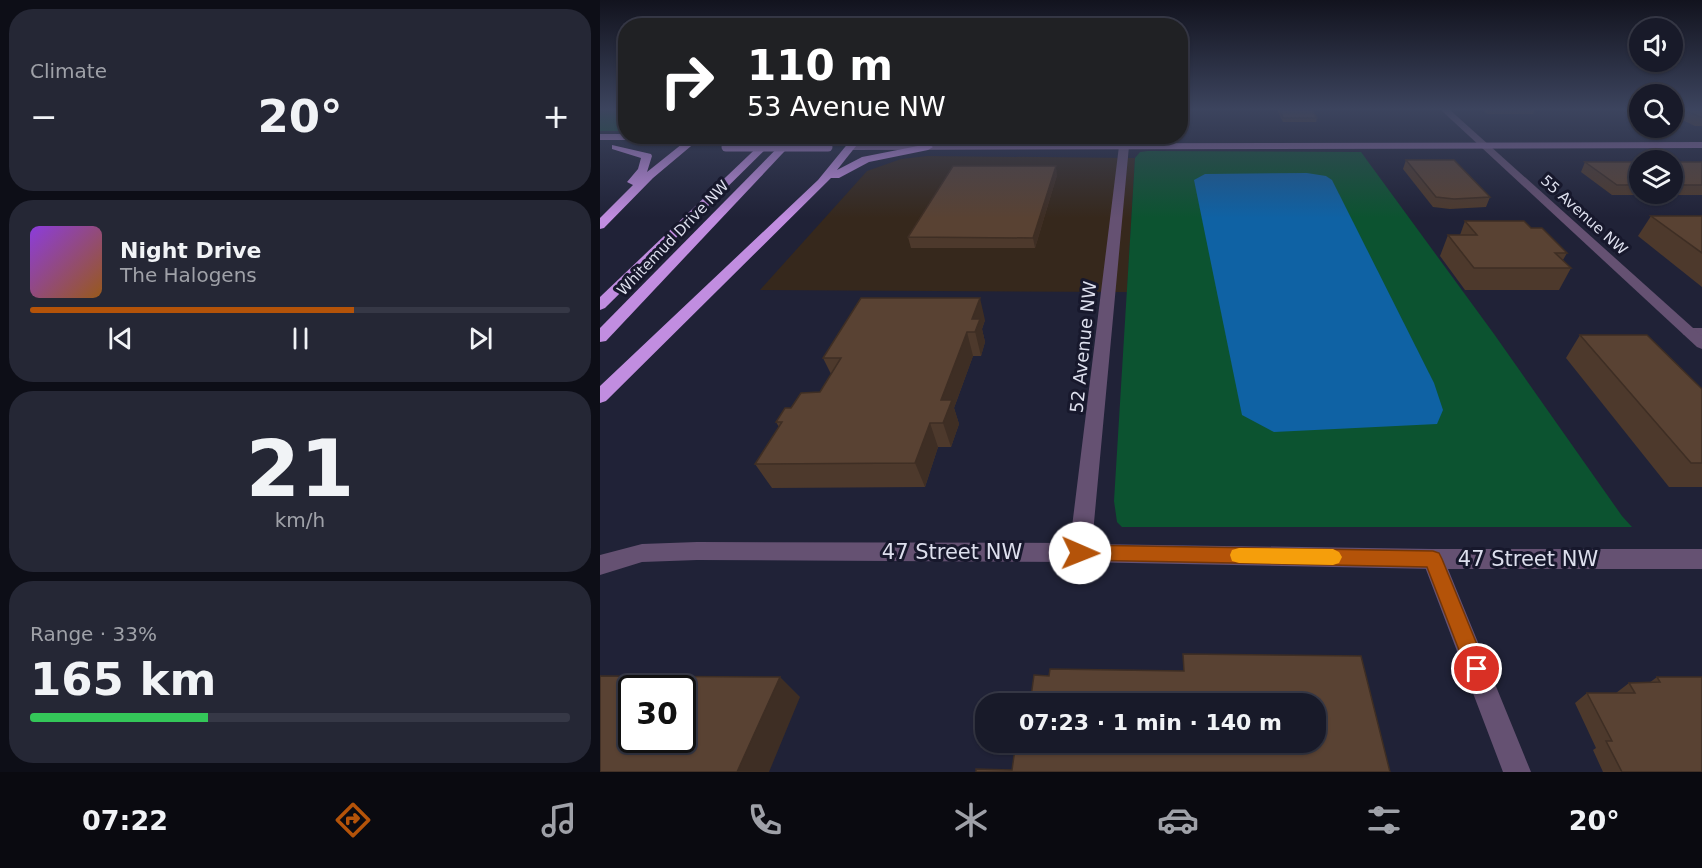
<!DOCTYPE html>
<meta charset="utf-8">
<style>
:root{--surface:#181a29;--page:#252735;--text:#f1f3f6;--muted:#9fa1a8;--line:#363846;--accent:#b45309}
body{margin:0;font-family:"DejaVu Sans",sans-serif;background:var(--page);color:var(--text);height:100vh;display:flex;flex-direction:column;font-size:22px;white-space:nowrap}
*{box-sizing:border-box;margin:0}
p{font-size:20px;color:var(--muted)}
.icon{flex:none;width:33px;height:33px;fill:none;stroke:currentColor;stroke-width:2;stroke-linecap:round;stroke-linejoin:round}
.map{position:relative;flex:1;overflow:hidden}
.side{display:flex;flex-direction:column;gap:9px;padding:9px;background:#0d0e17;width:600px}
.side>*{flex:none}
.top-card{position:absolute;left:18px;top:18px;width:570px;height:126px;border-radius:24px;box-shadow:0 2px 4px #0004,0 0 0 2px var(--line);background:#202124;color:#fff;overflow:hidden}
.controls{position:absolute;left:1029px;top:18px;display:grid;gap:12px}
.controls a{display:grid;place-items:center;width:54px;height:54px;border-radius:50%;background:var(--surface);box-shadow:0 2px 4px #0004,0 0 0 2px var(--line);font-size:30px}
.speed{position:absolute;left:18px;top:675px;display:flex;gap:12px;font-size:30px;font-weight:700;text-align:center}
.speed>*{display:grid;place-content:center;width:78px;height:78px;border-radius:50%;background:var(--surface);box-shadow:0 2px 4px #0004,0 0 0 2px var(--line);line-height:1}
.speed .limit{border:3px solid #111;border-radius:9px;background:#fff;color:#111}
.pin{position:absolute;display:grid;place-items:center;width:51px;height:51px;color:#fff;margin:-26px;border:3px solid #fff;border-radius:50%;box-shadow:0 2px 6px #0007}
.me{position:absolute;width:66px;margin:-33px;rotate:91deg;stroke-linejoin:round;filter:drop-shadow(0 0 4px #0008)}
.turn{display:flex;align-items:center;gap:21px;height:126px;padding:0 30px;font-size:27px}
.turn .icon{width:78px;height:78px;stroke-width:2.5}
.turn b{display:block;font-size:42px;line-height:51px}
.big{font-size:45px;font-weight:600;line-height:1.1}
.side .card{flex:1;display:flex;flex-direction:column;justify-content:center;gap:9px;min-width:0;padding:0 21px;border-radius:24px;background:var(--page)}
.side .dial{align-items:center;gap:0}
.dial b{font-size:78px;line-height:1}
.song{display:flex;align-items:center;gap:18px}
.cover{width:72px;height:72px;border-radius:9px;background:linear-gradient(135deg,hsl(270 70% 55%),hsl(30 70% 35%))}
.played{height:6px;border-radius:3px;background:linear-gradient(90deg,var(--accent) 60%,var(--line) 60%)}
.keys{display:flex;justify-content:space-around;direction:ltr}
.heat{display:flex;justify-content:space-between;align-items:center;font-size:33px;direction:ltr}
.charge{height:9px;border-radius:4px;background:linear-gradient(90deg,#34c759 33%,var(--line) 0)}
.trip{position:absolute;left:375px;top:693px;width:351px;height:60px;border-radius:24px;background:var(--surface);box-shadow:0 2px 4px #0004,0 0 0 2px var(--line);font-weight:600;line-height:60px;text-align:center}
.dock{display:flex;height:96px;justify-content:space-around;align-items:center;background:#0a0a10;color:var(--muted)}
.dock .icon{width:42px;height:42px}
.dock .active{color:var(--accent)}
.dock b{font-size:27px;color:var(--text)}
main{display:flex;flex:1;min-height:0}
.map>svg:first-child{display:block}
.commercial{fill:#36281c}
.green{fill:#0c5330}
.water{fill:#0f62a4}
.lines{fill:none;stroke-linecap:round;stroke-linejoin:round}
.minor{fill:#655172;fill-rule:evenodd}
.tertiary{fill:#655172;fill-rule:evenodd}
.secondary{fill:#8a699e;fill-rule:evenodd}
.primary{fill:#a77cc1;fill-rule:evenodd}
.motorway{fill:#c18de0;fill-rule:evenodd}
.primary-bridge{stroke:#a77cc1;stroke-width:9}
.wall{fill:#4d392c}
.shaded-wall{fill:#3e2e24}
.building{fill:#594233;stroke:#3e2e24;stroke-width:1.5;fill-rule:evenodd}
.route{fill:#b45309;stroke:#753606;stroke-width:1.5}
.slow{fill:#f59e0b}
.labels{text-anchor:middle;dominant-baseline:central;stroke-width:6;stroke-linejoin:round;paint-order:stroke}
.far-street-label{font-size:15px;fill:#dddfed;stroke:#17182c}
.street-label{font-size:18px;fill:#dddfed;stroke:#17182c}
.near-street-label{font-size:21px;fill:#dddfed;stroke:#17182c}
</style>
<main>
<section class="side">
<div class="card"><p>Climate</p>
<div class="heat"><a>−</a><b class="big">20°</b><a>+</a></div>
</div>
<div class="card">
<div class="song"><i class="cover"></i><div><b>Night Drive</b><p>The Halogens</p></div></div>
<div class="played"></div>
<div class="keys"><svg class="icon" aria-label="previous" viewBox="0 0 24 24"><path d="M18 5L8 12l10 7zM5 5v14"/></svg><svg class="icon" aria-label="pause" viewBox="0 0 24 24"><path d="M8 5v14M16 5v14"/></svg><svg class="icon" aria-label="next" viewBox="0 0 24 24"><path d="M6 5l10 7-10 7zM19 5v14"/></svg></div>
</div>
<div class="card dial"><b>21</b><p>km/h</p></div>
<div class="card"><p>Range · 33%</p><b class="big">165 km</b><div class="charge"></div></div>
</section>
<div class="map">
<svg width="1102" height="772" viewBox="0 0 1102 772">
<rect width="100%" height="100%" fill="#202237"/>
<polygon class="commercial" points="327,156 535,158 527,292 160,290 267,171 301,159"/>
<g class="green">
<rect x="0" y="110" width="25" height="21"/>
<polygon points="548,151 761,152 894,334 1022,516 1032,527 522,527 517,522 514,501 535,158 540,152"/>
</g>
<polygon class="water" points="707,173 726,176 732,180 834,383 843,410 837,424 674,432 642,415 594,180 605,174"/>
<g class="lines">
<g class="minor">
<polygon points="524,143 529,146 492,544 833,549 841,552 844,559 841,566 833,569 480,562 97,560 42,562 0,575 0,555 42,544 97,542 470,543 519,146"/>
<polygon points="1089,328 1102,328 1102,336 1084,335 1082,332 1084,329"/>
</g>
<g class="tertiary">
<polygon points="841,110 850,110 1102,336 1102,349 1097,347"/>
<polygon points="833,549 1102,549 1102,569 848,569 931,772 903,772 822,559 825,552"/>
</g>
<polygon class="secondary" points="1102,142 1102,148 253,150 248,147 253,144"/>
<g class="primary">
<polygon points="0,134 26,134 26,136 141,137 137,140 0,140"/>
<path d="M227 137V136L263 137C255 142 235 142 227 137Z"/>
</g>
<g class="motorway">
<polygon points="36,136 52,136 41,140"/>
<polygon points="92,136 103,136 53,178 4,228 0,229 0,218 33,185 27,182 38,169 41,158 12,149 12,145 51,154 52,156 47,172"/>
<polygon points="169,136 179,136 5,308 0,310 0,297"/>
<polygon points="189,136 199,136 6,341 0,342 0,328"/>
<polygon points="254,136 264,136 237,170 262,157 328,144 333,147 328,150 269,162 239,178 231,178 6,401 0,403 0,386 218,180"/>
<polygon points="348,136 362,136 362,137 357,140"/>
</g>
<polyline class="primary-bridge" points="126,147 228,147"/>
</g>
<g class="wall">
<polygon points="677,110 712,110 717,118 716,122 683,122"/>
<polygon points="883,110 935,110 933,114 887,114"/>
<polygon points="1072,110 1102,110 1102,126 1095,126 1072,115"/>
<polygon points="806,160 890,197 886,207 850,209 833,207 803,169"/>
<polygon points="985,162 1040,162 1040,194 1072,194 1072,162 1102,162 1102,195 1012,195 981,172"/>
<polygon points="457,175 435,248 311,248 308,237"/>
<polygon points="1051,216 1102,216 1102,287 1038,236"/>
<polygon points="865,221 931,228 967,253 963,260 971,268 959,290 865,290 840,256 848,235 860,235"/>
<polygon points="385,320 382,329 385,342 381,356 373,356 354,408 359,424 351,447 338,447 325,487 172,488 155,464 179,427 176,422 191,408 220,392 231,374 223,358"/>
<polygon points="980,335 1102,389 1102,487 1069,487 966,358"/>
<polygon points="1057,677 1102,677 1102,772 1003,772 993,750 996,748 975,703 987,693 1016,693 1029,683 1049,683"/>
</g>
<g class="shaded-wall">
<polygon points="456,166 457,175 435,248 433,238"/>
<polygon points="380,298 385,320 382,329 385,342 381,356 372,319"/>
<polygon points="367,332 373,356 354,408 359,424 351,447 343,423 341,400"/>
<polygon points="330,423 338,447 325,487 315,463"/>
<polygon points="180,677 200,697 169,772 137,772"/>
</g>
<g class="building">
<polygon points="680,110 712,110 717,118 683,118"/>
<polygon points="1085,110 1102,110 1102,117 1100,117"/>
<polygon points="806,160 854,160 890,197 854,199 836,197"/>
<polygon points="985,162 1040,162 1040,185 1017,185"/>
<rect x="1072" y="162" width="30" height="23"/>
<polygon points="353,166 456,166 433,238 308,237"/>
<polygon points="1051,216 1102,216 1102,253"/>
<polygon points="865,221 924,221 931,228 942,228 967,253 955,253 971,268 874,268 848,235 877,235"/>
<polygon points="261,298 380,298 372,319 380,319 375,332 367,332 341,400 352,400 343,423 330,423 315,463 155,464 182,422 176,422 185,408 191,408 201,393 220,392 241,358 223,358"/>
<polygon points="980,335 1047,335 1102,389 1102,463 1091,463"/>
<polygon points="583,654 761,656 790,772 376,772 376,769 412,770 416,742 716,742 716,704 430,704 434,675 449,676 450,669 584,671"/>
<path d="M0 676 180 677 137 772H0ZM32 688H82V740H32Z"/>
<polygon points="1057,677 1102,677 1102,772 1022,772 1006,741 1012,741 987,693 1035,693 1029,683 1060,682"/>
</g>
<linearGradient id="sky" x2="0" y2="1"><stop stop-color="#12131e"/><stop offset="0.5" stop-color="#3c445e"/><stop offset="1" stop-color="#3c445e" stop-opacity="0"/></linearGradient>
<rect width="1102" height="218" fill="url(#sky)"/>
<polygon class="route" points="480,545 833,551 839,553 842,559 887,669 884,676 877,679 869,676 827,567 480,560 474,558 471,553 474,547"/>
<polygon class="slow" points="639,548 733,549 739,552 742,557 739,563 733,565 639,563 632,561 630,555 632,550"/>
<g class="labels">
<g class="far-street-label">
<text transform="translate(984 215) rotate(42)">55 Avenue NW</text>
<text transform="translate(73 238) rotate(-46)">Whitemud Drive NW</text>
</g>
<g class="street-label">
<text transform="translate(483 347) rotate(-84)">52 Avenue NW</text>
</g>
<g class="near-street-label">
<text x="352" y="552">47 Street NW</text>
<text x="928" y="559">47 Street NW</text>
</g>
</g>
</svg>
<div class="controls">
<a><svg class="icon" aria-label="sound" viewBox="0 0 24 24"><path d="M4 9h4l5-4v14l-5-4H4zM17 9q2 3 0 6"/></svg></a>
<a><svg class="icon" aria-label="search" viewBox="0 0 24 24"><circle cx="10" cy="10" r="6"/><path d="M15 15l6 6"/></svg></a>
<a><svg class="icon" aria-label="layers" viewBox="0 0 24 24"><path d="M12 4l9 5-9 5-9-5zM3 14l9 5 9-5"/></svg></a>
</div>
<div class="speed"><div class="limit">30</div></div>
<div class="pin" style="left:877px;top:669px;background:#d93025"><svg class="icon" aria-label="arrive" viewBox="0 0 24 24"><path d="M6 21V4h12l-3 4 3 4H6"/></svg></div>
<svg class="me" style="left:480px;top:553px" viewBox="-20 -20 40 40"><circle r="19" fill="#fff"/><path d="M0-13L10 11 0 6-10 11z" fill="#b45309"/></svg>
<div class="trip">07:23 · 1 min · 140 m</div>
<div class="top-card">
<div class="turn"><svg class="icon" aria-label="right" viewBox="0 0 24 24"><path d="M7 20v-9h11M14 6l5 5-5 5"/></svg><div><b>110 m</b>53 Avenue NW</div></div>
</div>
</div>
</main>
<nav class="dock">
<b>07:22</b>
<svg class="icon active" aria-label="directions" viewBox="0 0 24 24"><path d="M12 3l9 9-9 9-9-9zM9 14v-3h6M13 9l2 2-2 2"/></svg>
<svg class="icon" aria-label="music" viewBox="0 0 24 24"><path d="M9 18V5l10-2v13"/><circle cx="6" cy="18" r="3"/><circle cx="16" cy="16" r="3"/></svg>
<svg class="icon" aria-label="phone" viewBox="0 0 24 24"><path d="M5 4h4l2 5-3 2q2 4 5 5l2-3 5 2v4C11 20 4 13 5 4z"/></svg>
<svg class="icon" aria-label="climate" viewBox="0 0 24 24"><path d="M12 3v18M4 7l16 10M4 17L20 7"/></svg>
<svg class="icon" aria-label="car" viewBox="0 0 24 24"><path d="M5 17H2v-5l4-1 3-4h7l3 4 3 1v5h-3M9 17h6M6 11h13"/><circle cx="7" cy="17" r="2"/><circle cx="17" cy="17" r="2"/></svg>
<svg class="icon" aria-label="filters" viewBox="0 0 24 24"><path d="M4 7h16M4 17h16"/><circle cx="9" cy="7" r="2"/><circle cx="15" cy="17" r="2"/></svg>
<b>20°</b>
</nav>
